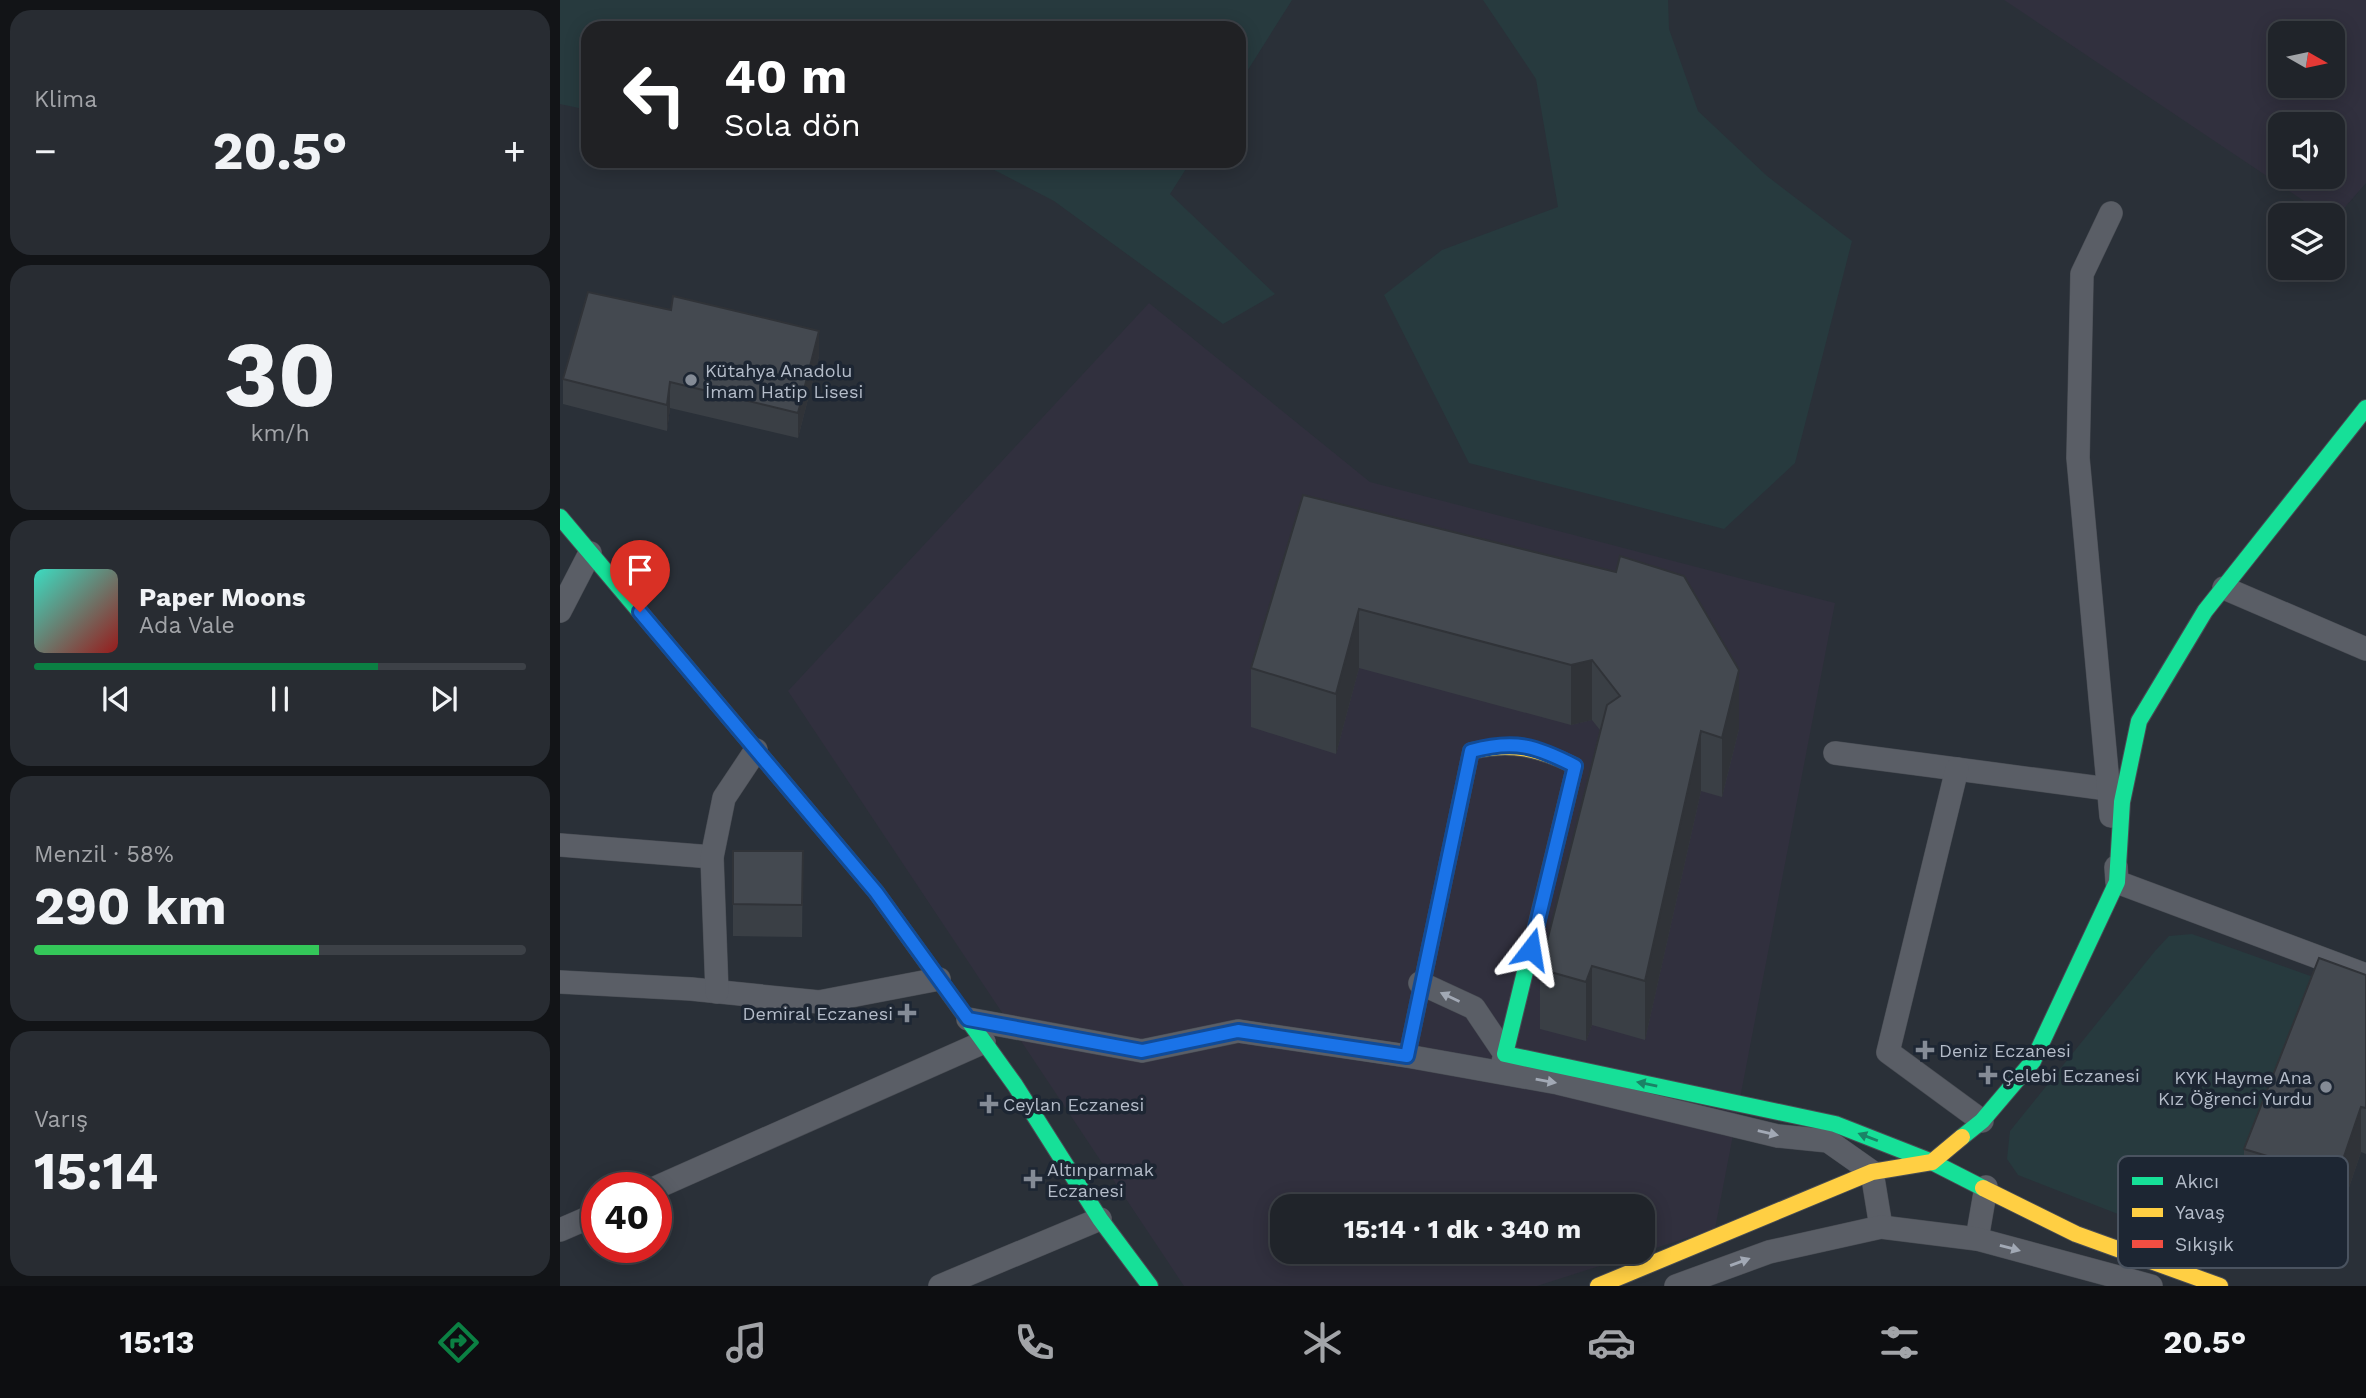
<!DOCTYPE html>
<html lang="tr">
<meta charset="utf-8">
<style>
:root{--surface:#20242a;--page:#282c32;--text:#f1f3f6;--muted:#a2a4a8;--line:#3d4147;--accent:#0b8043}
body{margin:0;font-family:"Work Sans",sans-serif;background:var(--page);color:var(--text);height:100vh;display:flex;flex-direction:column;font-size:26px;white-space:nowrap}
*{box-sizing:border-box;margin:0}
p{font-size:23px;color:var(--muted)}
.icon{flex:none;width:38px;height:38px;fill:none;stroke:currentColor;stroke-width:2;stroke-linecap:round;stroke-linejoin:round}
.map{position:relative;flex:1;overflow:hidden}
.sheet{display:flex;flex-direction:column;gap:10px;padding:10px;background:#121417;width:560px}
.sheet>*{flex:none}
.top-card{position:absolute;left:21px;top:21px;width:665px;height:147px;border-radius:21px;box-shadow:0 4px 18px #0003,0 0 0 2px var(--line);background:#202124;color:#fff;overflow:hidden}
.needle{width:46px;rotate:99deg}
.tools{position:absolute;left:1708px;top:21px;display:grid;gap:14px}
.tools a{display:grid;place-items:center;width:77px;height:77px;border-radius:14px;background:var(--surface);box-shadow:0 4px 18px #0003,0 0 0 2px var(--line);font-size:35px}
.speed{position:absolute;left:21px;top:1172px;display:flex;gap:14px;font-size:35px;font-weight:700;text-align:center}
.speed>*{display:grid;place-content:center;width:91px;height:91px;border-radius:50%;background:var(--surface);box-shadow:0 4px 18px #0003,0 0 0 2px var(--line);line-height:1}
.speed .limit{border:10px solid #d22;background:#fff;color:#111}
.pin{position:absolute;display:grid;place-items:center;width:60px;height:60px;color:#fff;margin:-72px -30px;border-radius:50% 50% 50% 0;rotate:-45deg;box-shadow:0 0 7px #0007}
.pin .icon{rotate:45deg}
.me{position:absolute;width:77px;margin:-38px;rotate:14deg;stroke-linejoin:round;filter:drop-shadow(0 0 5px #0008)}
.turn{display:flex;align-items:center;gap:24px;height:147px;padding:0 28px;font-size:32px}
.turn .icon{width:91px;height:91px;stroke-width:2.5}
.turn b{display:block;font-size:49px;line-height:60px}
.big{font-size:52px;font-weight:700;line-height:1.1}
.sheet .card{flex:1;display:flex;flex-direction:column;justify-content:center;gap:10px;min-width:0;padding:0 24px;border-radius:21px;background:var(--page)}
.sheet .dial{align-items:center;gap:0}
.dial b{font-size:91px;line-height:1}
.song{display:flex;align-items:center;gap:21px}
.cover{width:84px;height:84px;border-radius:10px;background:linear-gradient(135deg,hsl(170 70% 55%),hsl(0 70% 35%))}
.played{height:7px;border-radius:4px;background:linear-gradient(90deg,var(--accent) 70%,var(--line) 70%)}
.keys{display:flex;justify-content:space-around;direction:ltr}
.heat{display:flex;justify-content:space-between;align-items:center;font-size:38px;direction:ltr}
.charge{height:10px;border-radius:5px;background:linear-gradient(90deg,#34c759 58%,var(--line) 0)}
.trip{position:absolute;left:710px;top:1194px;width:385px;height:70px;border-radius:21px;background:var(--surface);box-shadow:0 4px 18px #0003,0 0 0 2px var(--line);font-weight:700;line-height:70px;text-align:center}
.dock{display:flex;height:112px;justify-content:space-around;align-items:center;background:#0d0e11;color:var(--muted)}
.dock .icon{width:49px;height:49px}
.dock .current{color:var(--accent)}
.dock b{font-size:32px;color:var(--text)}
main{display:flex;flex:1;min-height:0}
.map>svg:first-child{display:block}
.medical{fill:#31303e;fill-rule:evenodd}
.green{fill:#273a3e}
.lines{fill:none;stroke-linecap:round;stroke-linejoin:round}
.street-casing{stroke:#484c53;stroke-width:24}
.fast-casing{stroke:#484c53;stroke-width:18}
.slow-casing{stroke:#484c53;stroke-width:18}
.jam-casing{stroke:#484c53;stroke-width:18}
.street{stroke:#5a5e66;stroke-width:23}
.fast{stroke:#16e098;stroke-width:16}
.slow{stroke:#ffcf43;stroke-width:16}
.jam{stroke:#f24e42;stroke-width:16}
.wall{fill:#3a3f45}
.shaded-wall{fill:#303338}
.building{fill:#444950;stroke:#303338;stroke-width:2}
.oneway{fill:#a2a9b5}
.oneway2{fill:#1a8366}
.route-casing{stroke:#114b97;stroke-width:18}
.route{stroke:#1a73e8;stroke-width:12}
.poi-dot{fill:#848b96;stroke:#1d2633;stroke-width:2.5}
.labels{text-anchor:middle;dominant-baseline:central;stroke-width:7;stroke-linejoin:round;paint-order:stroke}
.poi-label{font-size:18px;fill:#b4bcc9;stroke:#1d2633;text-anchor:start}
.key{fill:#1d2633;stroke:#4a5360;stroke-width:2}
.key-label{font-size:19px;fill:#b4bcc9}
</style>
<main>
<section class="sheet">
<div class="card"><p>Klima</p>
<div class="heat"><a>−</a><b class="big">20.5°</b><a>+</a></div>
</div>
<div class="card dial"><b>30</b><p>km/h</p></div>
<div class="card">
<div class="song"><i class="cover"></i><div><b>Paper Moons</b><p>Ada Vale</p></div></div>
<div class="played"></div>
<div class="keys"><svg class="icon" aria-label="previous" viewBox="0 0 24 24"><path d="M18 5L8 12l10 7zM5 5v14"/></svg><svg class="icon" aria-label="pause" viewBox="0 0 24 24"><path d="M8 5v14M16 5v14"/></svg><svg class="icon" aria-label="next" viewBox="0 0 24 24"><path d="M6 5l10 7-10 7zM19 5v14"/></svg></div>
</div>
<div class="card"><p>Menzil · 58%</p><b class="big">290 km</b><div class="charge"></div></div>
<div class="card"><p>Varış</p><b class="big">15:14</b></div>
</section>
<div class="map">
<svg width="1806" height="1286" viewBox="0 0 1806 1286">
<rect width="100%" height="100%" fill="#2a3038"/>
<g class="medical">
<path d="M1444 0H1806V183L1773 221V215H1765ZM1720 33H1773V86H1720ZM1720 124H1773V177H1720Z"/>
<path d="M589 303 810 482 1275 603 1155 1229 977 1286H624L228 691ZM723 1206H1083V1251H723Z"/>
</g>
<g class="green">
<polygon points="0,0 732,0 679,84 679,28 28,28 28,110 0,104"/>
<polygon points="923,0 1108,0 1109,29 1138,111 1207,176 1292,241 1235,463 1164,529 909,463 824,295 882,250 998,207 976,79"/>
<polygon points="417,161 631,161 610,194 715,294 663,324 494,201"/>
<polygon points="1632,934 1759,979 1650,1245 1604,1232 1458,1175 1447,1159 1450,1131 1595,951 1609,936"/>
</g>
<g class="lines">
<defs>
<g id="street">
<polyline points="1664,588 1806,649"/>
<polyline points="0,611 30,553"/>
<polyline points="1275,753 1548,789"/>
<polyline points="1397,769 1328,1052 1422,1121"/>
<polyline points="1551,816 1518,458 1522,274 1551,213"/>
<polyline points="0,845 152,857"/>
<polyline points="1556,867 1557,882 1806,975"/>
<polyline points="0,982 131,989 259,1002 379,979"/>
<polyline points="860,983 914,1008 945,1054 943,1062"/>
<polyline points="157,992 152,857 164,798 196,750"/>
<polyline points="408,1019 582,1051 678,1031 847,1056 998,1083 1218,1136 1268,1141 1312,1172 1321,1227"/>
<polyline points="95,1188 424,1042"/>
<polyline points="0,1230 37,1214"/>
<polyline points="1417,1239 1426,1187"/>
<polyline points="380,1286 540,1219"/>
<polyline points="1116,1286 1209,1252 1321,1227 1417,1239 1591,1286"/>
</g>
<g id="fast">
<polyline points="0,517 316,892 455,1085 540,1219 590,1286"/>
<polyline points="972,943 945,1054 1275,1124 1372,1162 1423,1188"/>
<polyline points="1402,1137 1422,1121 1473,1061 1557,882 1562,802 1579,721 1645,611 1806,408"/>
</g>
<g id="slow">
<path d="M897 818 911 751C950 742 979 748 1015 766L972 943"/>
<polyline points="1423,1188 1516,1234 1660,1286"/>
<polyline points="1038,1286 1312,1172 1372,1162 1402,1137"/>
</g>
<polyline id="jam" points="847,1056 897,818"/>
</defs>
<use href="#street" class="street-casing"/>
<use href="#fast" class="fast-casing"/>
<use href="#slow" class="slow-casing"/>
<use href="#jam" class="jam-casing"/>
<use href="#street" class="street"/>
<use href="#fast" class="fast"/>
<use href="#slow" class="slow"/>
<use href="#jam" class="jam"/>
</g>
<g class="wall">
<polygon points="259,356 238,438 110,408 107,431 3,404 3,379"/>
<polygon points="743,495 1179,729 1162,797 1141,791 1085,1040 1032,1025 1026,1041 980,1029 980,969 1040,730 1032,720 1011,725 799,668 776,754 691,727 691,668"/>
<polygon points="173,851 243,851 242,937 173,936"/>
<polygon points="1806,975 1806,1154 1801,1152 1777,1223 1684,1195 1684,1149"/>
<polygon points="1664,1211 1650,1245 1604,1232 1604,1215"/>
</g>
<g class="shaded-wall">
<polygon points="259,331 259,356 238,438 238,413"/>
<polygon points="110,382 110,408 107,431 107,405"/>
<polygon points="799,609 799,668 776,754 776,694"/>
<polygon points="1032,660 1032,720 1011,725 1011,665"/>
<polygon points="1179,670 1179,729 1162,797 1162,738"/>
<polygon points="1141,731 1141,791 1085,1040 1085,981"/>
<polygon points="1032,966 1032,1025 1026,1041 1026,982"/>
<polygon points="1801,1107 1801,1152 1777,1223 1777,1177"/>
<polygon points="1664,1194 1664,1211 1650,1245 1650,1228"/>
</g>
<g class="building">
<polygon points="28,292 111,310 113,296 259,331 238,413 110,382 107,405 3,379"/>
<polygon points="743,495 1056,572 1060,556 1124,576 1179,670 1162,738 1141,731 1085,981 1032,966 1026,982 980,969 1047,705 1060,696 1032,660 1011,665 799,609 776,694 691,668"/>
<polygon points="173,851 243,851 242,905 173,904"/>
<polygon points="1759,958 1806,975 1806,1108 1801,1107 1777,1177 1684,1149"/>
</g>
<defs><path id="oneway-solid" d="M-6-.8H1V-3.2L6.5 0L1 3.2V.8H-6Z" transform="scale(1.75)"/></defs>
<g class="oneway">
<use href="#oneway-solid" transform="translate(890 997) rotate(-155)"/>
<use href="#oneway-solid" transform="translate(986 1081) rotate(10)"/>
<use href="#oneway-solid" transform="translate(1208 1133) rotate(13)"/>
<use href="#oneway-solid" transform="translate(1450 1248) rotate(15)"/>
<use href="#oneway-solid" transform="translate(1180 1262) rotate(-20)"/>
</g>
<g class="oneway2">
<use href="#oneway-solid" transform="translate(1087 1084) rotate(-168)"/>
<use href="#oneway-solid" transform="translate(1308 1137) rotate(-159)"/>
</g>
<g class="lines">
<defs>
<path id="route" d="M80 612 316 892 408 1019 582 1051 678 1031 847 1056 911 751C955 739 976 746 1015 766L971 949"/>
</defs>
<use href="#route" class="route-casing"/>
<use href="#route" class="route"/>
</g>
<g class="poi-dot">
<circle cx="131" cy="380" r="7"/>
<path d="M343.5 1002.5h7v7h7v7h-7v7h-7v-7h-7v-7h7z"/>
<path d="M1361.5 1039.5h7v7h7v7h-7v7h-7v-7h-7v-7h7z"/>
<path d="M1424.5 1064.5h7v7h7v7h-7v7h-7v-7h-7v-7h7z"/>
<circle cx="1766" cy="1087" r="7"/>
<path d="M425.5 1093.5h7v7h7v7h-7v7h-7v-7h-7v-7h7z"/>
<path d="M469.5 1168.5h7v7h7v7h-7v7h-7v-7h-7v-7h7z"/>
</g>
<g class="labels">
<g class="poi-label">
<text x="145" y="370">Kütahya Anadolu<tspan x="145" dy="21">İmam Hatip Lisesi</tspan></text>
<text x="333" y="1013" text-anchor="end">Demiral Eczanesi</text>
<text x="1379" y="1050">Deniz Eczanesi</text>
<text x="1442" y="1075">Çelebi Eczanesi</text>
<text x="1752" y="1077" text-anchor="end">KYK Hayme Ana<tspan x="1752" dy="21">Kız Öğrenci Yurdu</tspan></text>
<text x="443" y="1104">Ceylan Eczanesi</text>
<text x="487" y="1169">Altınparmak<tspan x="487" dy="21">Eczanesi</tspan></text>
</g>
</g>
<rect x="1558" y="1156" width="230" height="112" rx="10" class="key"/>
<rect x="1572" y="1177" width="31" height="8" fill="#16e098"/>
<rect x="1572" y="1208" width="31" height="9" fill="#ffcf43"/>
<rect x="1572" y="1240" width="31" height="8" fill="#f24e42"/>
<g class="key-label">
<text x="1615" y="1188">Akıcı</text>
<text x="1615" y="1219">Yavaş</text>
<text x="1615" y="1251">Sıkışık</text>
</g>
</svg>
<div class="tools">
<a><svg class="needle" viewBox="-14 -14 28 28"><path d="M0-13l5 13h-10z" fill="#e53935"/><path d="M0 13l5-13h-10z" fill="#a2a4a8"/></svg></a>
<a><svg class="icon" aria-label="sound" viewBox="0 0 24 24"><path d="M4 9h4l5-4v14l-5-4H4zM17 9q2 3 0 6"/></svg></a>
<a><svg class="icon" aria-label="layers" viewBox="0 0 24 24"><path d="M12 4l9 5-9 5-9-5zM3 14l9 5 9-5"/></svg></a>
</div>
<div class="speed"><div class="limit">40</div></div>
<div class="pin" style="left:80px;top:612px;background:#d93025"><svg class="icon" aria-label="arrive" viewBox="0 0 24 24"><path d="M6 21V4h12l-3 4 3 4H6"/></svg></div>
<svg class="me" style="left:971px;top:949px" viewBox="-20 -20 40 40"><path d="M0-17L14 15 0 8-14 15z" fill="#1a73e8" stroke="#fff" stroke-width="4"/></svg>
<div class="trip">15:14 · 1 dk · 340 m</div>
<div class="top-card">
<div class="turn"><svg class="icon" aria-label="left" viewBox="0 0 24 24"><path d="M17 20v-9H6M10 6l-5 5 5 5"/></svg><div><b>40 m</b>Sola dön</div></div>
</div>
</div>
</main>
<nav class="dock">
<b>15:13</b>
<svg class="icon current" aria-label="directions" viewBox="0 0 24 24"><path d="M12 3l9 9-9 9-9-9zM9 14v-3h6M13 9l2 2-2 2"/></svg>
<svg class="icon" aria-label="music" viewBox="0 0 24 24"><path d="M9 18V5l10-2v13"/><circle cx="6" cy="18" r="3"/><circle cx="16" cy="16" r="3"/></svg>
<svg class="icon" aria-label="phone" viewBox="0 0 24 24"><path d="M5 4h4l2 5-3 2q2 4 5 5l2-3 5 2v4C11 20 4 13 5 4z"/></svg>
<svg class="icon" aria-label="climate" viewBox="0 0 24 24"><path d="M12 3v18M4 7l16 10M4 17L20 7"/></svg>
<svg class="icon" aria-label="car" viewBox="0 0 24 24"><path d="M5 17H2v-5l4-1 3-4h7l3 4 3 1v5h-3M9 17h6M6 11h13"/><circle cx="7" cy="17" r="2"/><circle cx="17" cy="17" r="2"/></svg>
<svg class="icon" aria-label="filters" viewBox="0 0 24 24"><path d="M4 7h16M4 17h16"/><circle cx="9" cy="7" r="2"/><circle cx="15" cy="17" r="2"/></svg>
<b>20.5°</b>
</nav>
